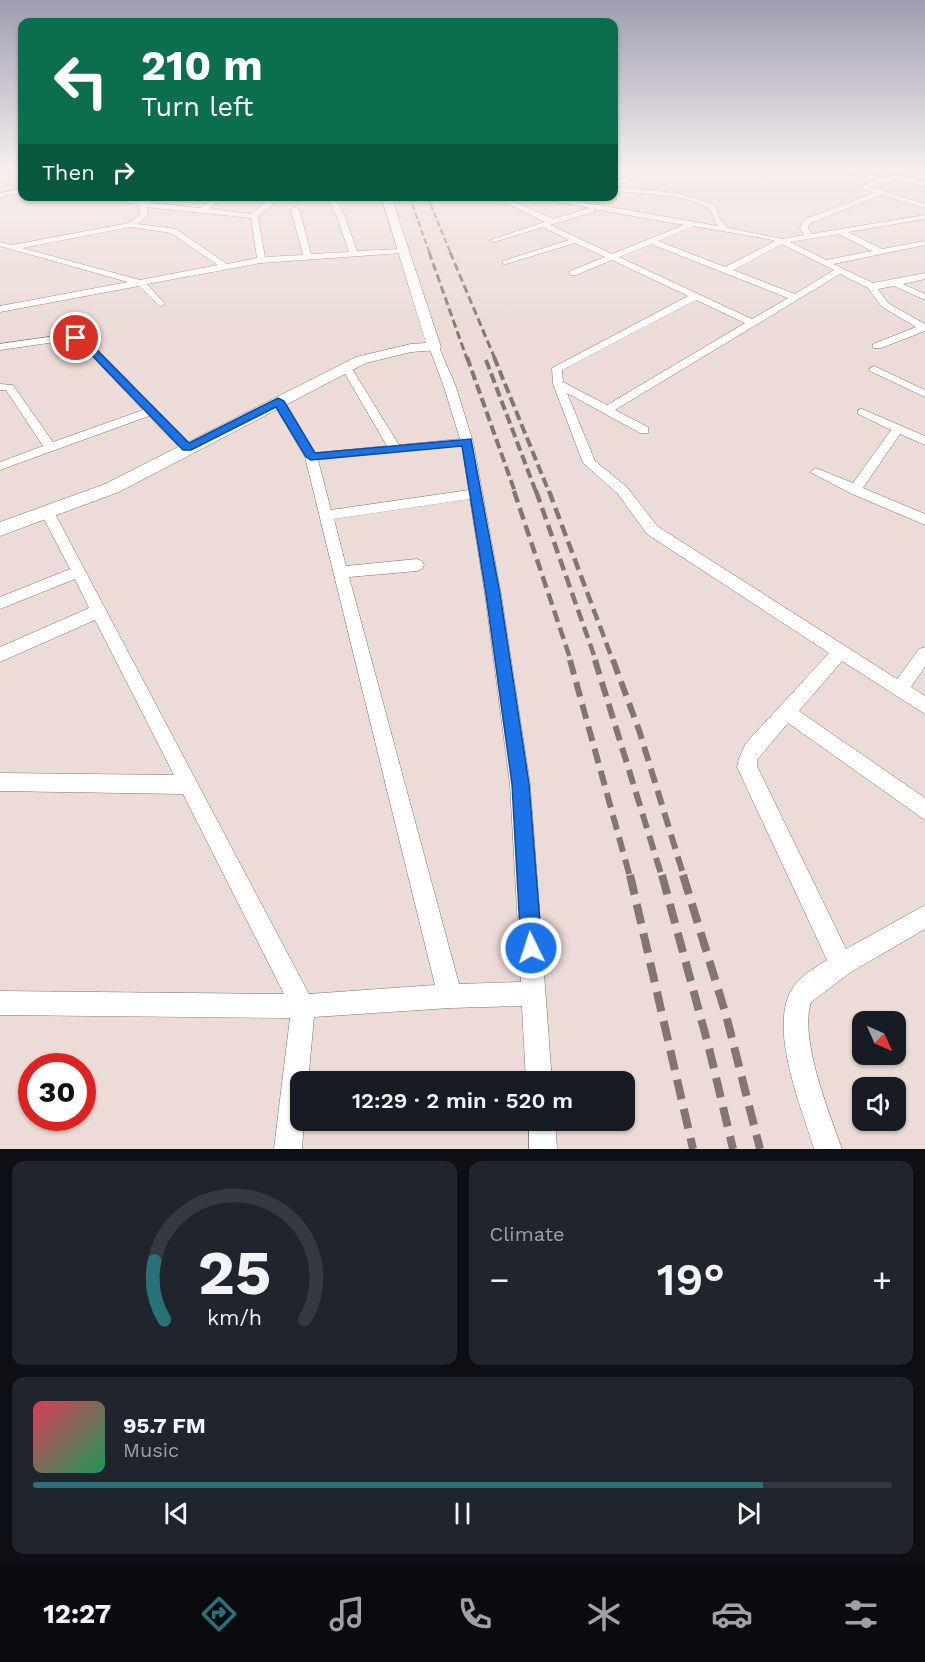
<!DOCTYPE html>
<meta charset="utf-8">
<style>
:root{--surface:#171b24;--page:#20242c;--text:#f1f3f6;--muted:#9ea1a6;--line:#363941;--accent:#277179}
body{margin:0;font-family:"Work Sans",sans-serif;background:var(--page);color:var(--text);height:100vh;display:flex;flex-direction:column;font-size:22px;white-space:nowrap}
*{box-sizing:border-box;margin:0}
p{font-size:20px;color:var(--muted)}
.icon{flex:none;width:33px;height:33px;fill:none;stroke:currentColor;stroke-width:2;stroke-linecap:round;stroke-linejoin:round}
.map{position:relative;height:1149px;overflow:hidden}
.details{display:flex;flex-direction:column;gap:12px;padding:12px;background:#0d0f14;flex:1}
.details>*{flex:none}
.hud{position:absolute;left:18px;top:18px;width:600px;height:183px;border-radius:12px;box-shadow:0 2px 4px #0004;background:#0b6e4f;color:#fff;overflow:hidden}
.needle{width:39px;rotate:135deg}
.tools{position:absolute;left:852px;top:1011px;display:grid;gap:12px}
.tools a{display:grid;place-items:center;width:54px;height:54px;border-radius:12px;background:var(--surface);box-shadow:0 2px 4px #0004;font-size:30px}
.speed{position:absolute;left:18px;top:1053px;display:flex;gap:12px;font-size:30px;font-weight:700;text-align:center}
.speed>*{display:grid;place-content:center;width:78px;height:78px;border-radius:50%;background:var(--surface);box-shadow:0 2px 4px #0004;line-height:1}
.speed .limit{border:9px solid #d22;background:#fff;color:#111}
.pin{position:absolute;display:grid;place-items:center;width:51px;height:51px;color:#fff;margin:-26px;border:3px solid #fff;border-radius:50%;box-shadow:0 2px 6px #0007}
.me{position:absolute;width:66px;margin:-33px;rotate:356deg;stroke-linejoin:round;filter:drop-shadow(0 0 4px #0008)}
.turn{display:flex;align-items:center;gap:21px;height:126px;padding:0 24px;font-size:27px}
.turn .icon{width:78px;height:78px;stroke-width:2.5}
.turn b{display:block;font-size:42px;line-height:51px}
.then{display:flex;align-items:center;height:57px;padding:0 24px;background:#0003;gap:12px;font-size:22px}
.big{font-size:45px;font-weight:600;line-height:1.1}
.details .tile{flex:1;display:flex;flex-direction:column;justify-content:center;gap:9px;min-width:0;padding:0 21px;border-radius:12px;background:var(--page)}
.details .dial{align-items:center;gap:0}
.dial svg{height:156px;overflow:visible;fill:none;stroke:var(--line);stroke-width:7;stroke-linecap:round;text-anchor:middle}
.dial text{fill:var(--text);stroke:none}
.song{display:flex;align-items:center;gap:18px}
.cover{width:72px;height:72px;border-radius:9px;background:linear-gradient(135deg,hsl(350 70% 55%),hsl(150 70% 35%))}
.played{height:6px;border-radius:3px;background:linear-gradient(90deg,var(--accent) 85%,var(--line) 85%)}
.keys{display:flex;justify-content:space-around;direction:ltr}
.heat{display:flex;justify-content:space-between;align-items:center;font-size:33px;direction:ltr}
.details .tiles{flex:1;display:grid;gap:12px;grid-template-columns:1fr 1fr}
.tile:last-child{grid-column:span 2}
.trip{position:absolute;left:290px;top:1071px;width:345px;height:60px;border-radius:12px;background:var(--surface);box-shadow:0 2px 4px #0004;font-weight:600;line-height:60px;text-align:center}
.menu{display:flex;height:96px;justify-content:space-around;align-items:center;background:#090b0e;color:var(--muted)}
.menu .icon{width:42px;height:42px}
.menu .active{color:var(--accent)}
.menu b{font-size:27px;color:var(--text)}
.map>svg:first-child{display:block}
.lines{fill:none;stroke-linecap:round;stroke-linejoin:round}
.street-casing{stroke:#83746f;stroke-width:1}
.secondary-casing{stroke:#83746f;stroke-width:1}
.street{fill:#fff;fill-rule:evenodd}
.secondary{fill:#fff;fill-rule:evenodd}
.rail-far5{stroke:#817672;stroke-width:2;stroke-dasharray:6 3;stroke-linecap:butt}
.rail-far4{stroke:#817672;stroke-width:3;stroke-dasharray:8 4;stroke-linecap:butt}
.rail-far3{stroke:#817672;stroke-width:4;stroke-dasharray:10 4.5;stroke-linecap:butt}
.rail-far2{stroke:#817672;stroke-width:4.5;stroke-dasharray:12 6;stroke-linecap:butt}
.rail-far1{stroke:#817672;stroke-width:6;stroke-dasharray:15 8;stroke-linecap:butt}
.rail{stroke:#817672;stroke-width:8;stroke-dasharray:20 10;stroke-linecap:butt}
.route{fill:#1a73e8;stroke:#114b97;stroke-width:1.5}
</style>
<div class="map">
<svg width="925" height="1149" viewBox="0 0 925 1149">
<rect width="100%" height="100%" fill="#ecdbd6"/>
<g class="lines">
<defs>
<g id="street">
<path d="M845 170H855L883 178 894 175 925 182V186L894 179 870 187 925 204V208L881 195 811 223 808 227 811 234 925 215V219L848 232 882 249 925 241V245L833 264 873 283 925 273V279L903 284 925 294V300L894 286 878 289 888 303 925 324V331L881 348H873V344L916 327 882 307 868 288 840 274 615 410 648 427V433H640L567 393 595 461 627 487 657 526 897 679 919 649 925 647V667L911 687 925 696V714L842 661 799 711 925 798V820L788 723 757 760V766L846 949 925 905V929L851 972 811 1002C799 1039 829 1112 842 1149H814C802 1108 766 1025 794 986 802 975 816 967 827 960L737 767 739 758 746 743 829 653 647 534 617 493 583 463 553 384 552 368 688 296 612 260 576 275H570V271L605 257 575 243 503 265V261L569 240 543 227 494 242 490 240 545 222 492 196H502L553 219 590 208 529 196H547L718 226C714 221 713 213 709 209 695 195 634 193 614 191V187L677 193 704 201 715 206 720 219 728 228 782 239 804 235 800 227 805 219 874 193 860 187 876 180ZM594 209 684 225 612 254 550 225 594 212ZM693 226 768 239 775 241 725 267 658 241ZM839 234 872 251 826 260 790 242ZM651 244 788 298 752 319 619 257ZM782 244 834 270 795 294 733 270ZM696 300 745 323 607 405 563 382 562 370Z"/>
<polygon points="631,177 636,178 614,185 614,181"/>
<polygon points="22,189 22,193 0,197 0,193"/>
<path d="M101 196C116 196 135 204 149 199L153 201 151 203 200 208 217 196H225L209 209 252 214 273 196H281L258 217 265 257 303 255 291 209 295 207 299 209 311 254 349 252 337 217 327 196H334L345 217 357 251 402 249 406 251 402 253 261 263 147 284 165 304 160 307 139 286 0 312V306L128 282 0 246V242L12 245 129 223 140 214 139 205ZM146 207 251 218 257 258 227 264 176 229 138 224 148 215ZM131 227 171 233 218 265 140 280 22 248Z"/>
<polygon points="474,196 485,196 476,200"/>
<polygon points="69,334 86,338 191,445 193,448 191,451 183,451 149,416 0,470 0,462 43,446 6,390 0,390 0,384 13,385 53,442 143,410 79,342 69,340 0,350 0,344"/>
<path d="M434 344 439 347 456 387 473 442 501 594 530 784 552 1082H526L522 1006 450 1008 314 1017 308 1082H300V1120H304L302 1149H274L290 1018 0 1015V991L284 994 183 794 0 791V773L174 775 95 620 0 662V647L89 608 75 579 0 609V597L70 569 41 513 48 508 53 510 309 994 435 985 305 457 272 401 278 398 282 399 315 453 387 446 341 367 346 364 351 367 399 445 460 439 444 387 429 347ZM462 446 469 490 331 510 318 460ZM470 499 485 594 510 784 521 982 459 984 349 577 417 571 422 569 424 565 422 561 417 559 346 566 334 519Z"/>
<polygon points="874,366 925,390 925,397 870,371 869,369"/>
<polygon points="862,409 925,436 925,445 900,434 863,488 925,514 925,525 850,493 810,472 816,468 853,483 891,430 858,414 858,410"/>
<polygon points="529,1120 555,1120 557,1149 529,1149"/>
</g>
<polygon id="secondary" points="381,196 391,196 441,347 439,350 411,352 366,363 119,492 0,536 0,522 105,484 356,357 411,344 426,343"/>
</defs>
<use href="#street" class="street-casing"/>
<use href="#secondary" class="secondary-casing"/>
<use href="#street" class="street"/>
<use href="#secondary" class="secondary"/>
<g class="rail-far5">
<polyline points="409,196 430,254"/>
<polyline points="427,196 451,254"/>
</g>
<g class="rail-far4">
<polyline points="429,252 467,359"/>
<polyline points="450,252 495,359"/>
</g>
<g class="rail-far3">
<polyline points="467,357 515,492"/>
<polyline points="494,357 549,492"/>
<polyline points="486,360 536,492"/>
</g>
<g class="rail-far2">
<polyline points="514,491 571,661"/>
<polyline points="536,491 596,661"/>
<polyline points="549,491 613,661"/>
</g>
<g class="rail-far1">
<polyline points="570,660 630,877"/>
<polyline points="595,660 662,877"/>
<polyline points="613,660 639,730 684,877"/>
</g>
<g class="rail">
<polyline points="630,875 693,1149"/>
<polyline points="662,875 709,1048 733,1149"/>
<polyline points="683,875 726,1015 760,1149"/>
</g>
</g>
<linearGradient id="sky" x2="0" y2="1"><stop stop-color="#9e9cb0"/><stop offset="0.51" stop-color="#f6efed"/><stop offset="1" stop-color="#f6efed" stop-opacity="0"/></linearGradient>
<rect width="925" height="331" fill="url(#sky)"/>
<polygon class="route" points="76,335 85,338 189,443 278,398 284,401 315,453 471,439 500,594 529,784 542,948 539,955 531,958 524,955 521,948 512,784 486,594 462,446 311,460 306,457 276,407 191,450 183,450 79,342 72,338"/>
</svg>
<div class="tools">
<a><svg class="needle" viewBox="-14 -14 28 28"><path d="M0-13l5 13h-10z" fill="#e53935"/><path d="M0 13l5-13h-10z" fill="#9ea1a6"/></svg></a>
<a><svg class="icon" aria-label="sound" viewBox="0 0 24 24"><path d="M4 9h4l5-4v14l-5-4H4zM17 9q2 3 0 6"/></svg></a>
</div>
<div class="speed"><div class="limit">30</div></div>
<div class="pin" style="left:76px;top:338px;background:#d93025"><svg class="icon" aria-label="arrive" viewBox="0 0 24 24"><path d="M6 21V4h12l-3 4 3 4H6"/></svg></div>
<svg class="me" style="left:531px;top:948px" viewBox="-20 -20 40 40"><circle r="17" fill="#1a73e8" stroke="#fff" stroke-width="3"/><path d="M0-11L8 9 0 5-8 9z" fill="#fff"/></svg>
<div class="trip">12:29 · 2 min · 520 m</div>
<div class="hud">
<div class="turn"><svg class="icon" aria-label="left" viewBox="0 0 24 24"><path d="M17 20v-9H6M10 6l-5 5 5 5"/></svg><div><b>210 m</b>Turn left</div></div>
<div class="then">Then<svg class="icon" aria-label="right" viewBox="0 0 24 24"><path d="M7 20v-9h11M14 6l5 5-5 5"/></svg></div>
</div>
</div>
<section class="details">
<div class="tiles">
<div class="tile dial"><svg viewBox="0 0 100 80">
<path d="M14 69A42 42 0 1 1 86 69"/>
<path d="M14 69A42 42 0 0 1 9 39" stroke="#277179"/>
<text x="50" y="56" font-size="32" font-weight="700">25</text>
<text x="50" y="72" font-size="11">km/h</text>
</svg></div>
<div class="tile"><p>Climate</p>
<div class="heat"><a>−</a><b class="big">19°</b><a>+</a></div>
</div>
<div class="tile">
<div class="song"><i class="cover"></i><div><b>95.7 FM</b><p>Music</p></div></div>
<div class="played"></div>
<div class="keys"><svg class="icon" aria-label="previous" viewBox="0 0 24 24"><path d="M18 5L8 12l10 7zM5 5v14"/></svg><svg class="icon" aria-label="pause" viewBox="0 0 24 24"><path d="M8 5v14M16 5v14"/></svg><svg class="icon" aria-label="next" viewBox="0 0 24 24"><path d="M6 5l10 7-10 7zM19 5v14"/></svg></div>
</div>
</div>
</section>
<nav class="menu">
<b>12:27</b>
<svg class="icon active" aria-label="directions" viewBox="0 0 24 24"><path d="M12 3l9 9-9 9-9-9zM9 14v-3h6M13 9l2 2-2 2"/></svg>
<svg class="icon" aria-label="music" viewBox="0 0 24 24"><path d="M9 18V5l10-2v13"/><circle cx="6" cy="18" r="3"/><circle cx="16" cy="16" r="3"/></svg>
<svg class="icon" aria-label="phone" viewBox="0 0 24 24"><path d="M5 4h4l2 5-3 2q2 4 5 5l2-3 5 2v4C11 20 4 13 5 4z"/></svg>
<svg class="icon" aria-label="climate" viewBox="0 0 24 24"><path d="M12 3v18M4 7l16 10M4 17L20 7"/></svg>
<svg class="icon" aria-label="car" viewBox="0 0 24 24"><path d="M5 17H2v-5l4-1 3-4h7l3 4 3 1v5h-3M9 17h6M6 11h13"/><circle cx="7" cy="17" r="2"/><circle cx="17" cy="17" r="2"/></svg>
<svg class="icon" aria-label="filters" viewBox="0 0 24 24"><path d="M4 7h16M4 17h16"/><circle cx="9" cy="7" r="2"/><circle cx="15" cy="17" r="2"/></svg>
</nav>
